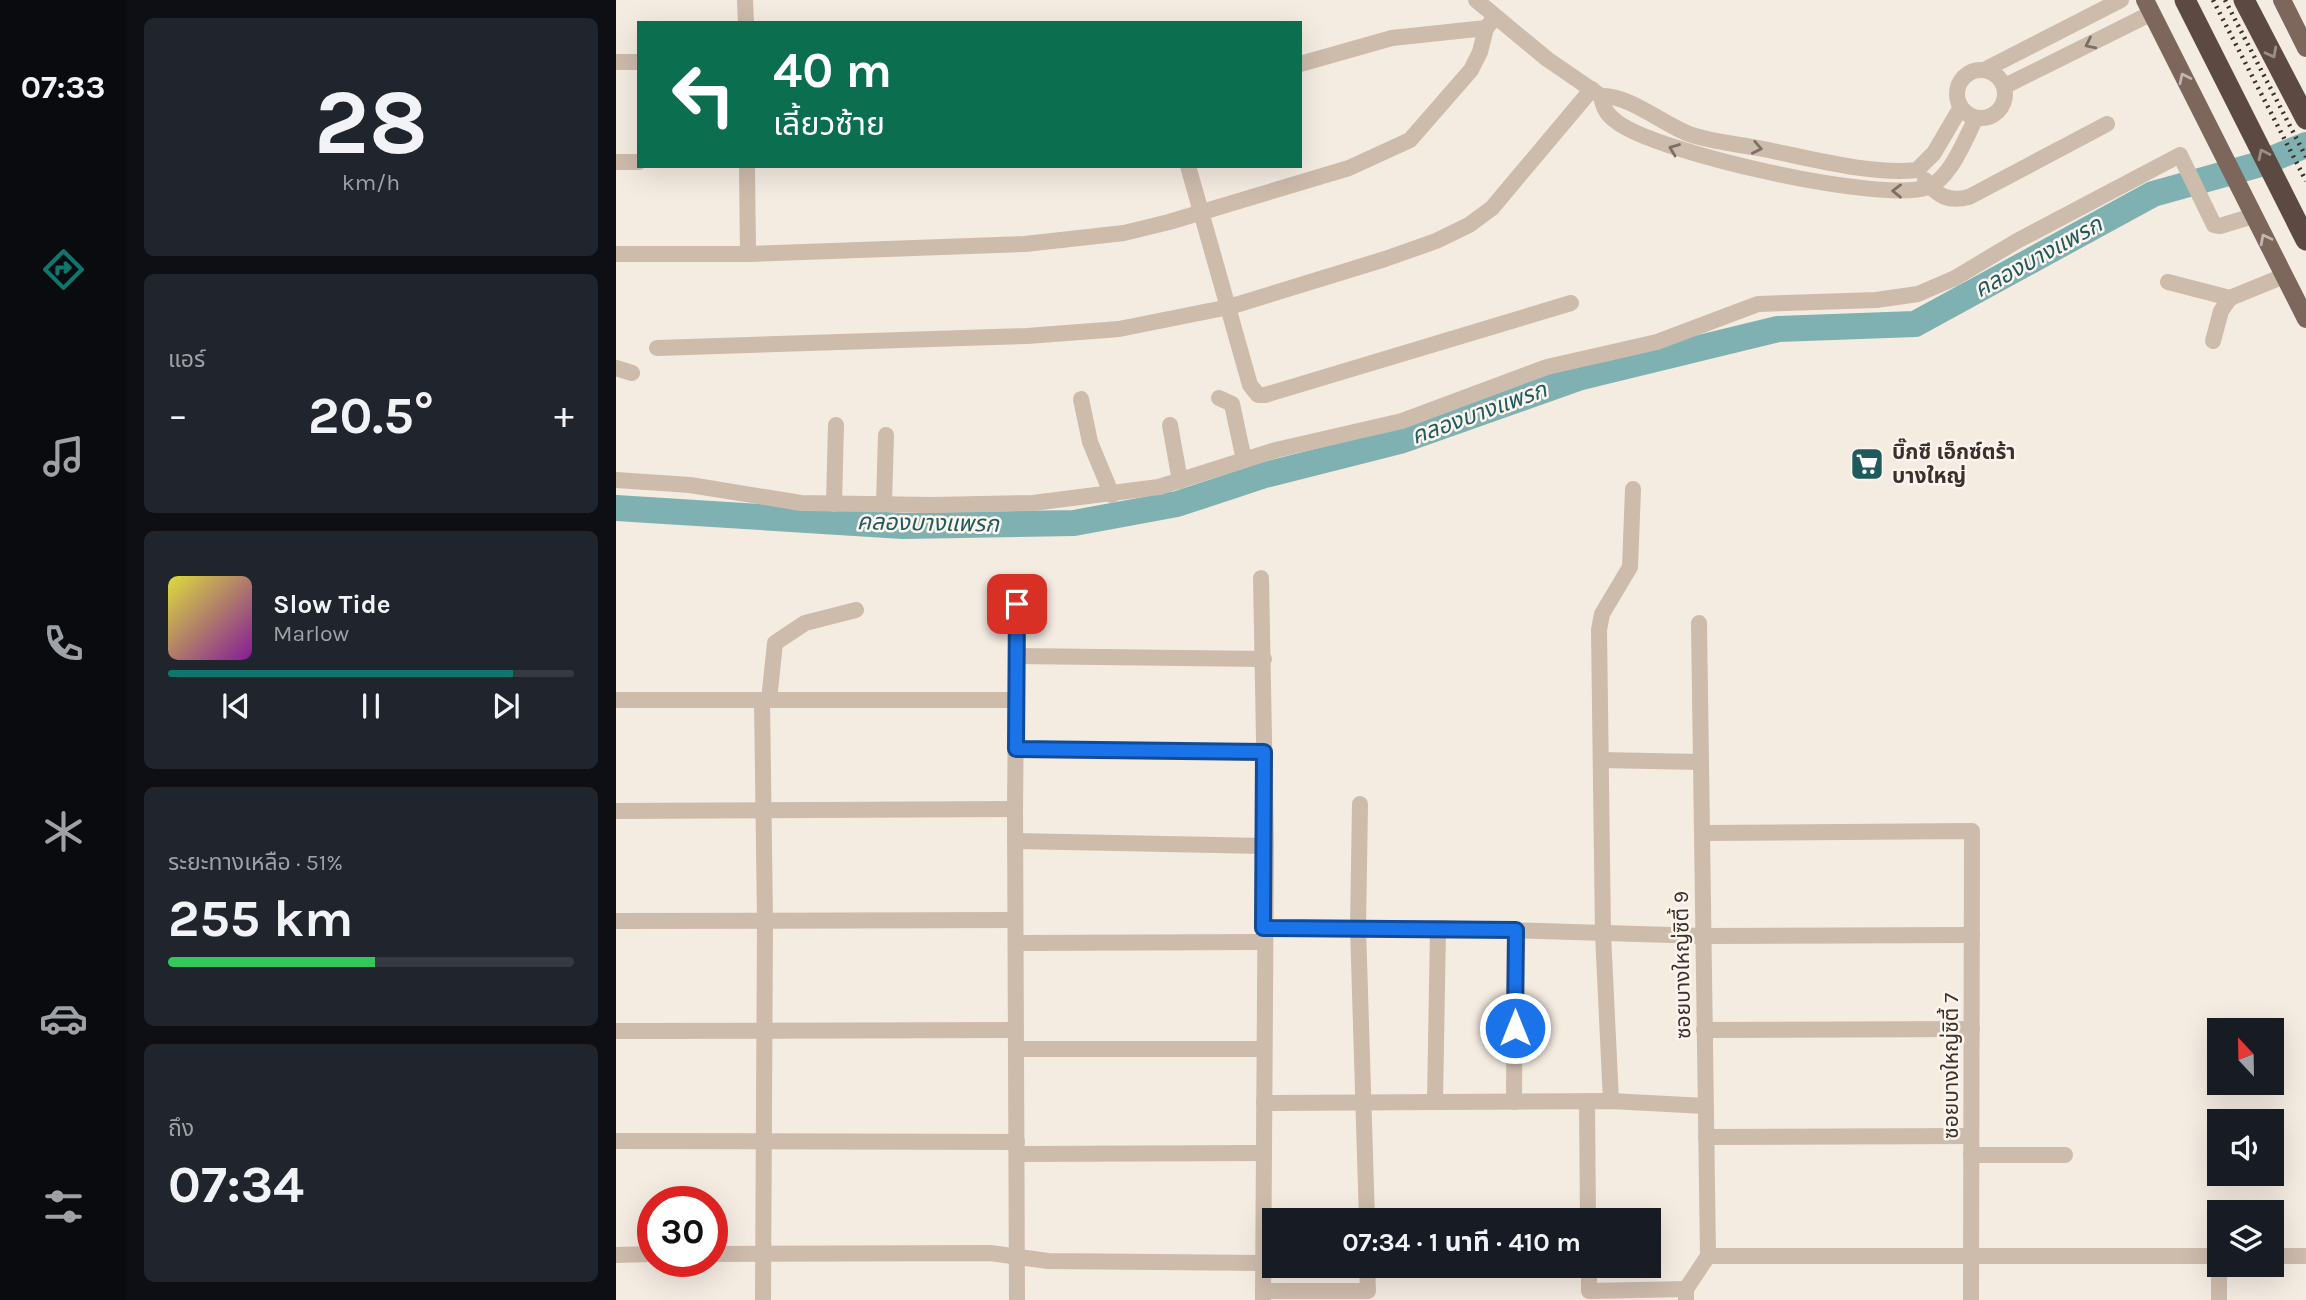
<!DOCTYPE html>
<html lang="th">
<meta charset="utf-8">
<style>
:root{--surface:#171b24;--page:#20242c;--text:#f1f3f6;--muted:#9ea1a6;--line:#363941;--accent:#0f766e}
body{margin:0;font-family:Karla,"Noto Sans Thai",sans-serif;background:var(--page);color:var(--text);height:100vh;display:flex;flex-direction:column;font-size:26px;white-space:nowrap}
*{box-sizing:border-box;margin:0}
p{font-size:23px;color:var(--muted)}
.icon{flex:none;width:38px;height:38px;fill:none;stroke:currentColor;stroke-width:2;stroke-linecap:round;stroke-linejoin:round}
.map{position:relative;flex:1;overflow:hidden}
.panel{display:flex;flex-direction:column;gap:18px;padding:18px;background:#0d0f14;width:490px}
.panel>*{flex:none}
.banner{position:absolute;left:21px;top:21px;width:665px;height:147px;border-radius:0px;box-shadow:0 7px 28px #0002;background:#0b6e4f;color:#fff;overflow:hidden}
.needle{width:46px;rotate:338deg}
.controls{position:absolute;left:1591px;top:1018px;display:grid;gap:14px}
.controls a{display:grid;place-items:center;width:77px;height:77px;border-radius:0px;background:var(--surface);box-shadow:0 7px 28px #0002;font-size:35px}
.speed{position:absolute;left:21px;top:1186px;display:flex;gap:14px;font-size:35px;font-weight:700;text-align:center}
.speed>*{display:grid;place-content:center;width:91px;height:91px;border-radius:50%;background:var(--surface);box-shadow:0 7px 28px #0002;line-height:1}
.speed .limit{border:10px solid #d22;background:#fff;color:#111}
.pin{position:absolute;display:grid;place-items:center;width:60px;height:60px;color:#fff;margin:-30px;border-radius:14px;box-shadow:0 4px 10px #0006}
.me{position:absolute;width:77px;margin:-38px;rotate:0deg;stroke-linejoin:round;filter:drop-shadow(0 0 5px #0008)}
.turn{display:flex;align-items:center;gap:24px;height:147px;padding:0 21px;font-size:32px}
.turn .icon{width:91px;height:91px;stroke-width:2.5}
.turn b{display:block;font-size:49px;line-height:60px}
.big{font-size:52px;font-weight:700;line-height:1.1}
.panel .tile{flex:1;display:flex;flex-direction:column;justify-content:center;gap:10px;min-width:0;padding:0 24px;border-radius:10px;background:var(--page)}
.panel .dial{align-items:center;gap:0}
.dial b{font-size:91px;line-height:1}
.song{display:flex;align-items:center;gap:21px}
.cover{width:84px;height:84px;border-radius:10px;background:linear-gradient(135deg,hsl(60 70% 55%),hsl(290 70% 35%))}
.played{height:7px;border-radius:4px;background:linear-gradient(90deg,var(--accent) 85%,var(--line) 85%)}
.keys{display:flex;justify-content:space-around;direction:ltr}
.heat{display:flex;justify-content:space-between;align-items:center;font-size:38px;direction:ltr}
.charge{height:10px;border-radius:5px;background:linear-gradient(90deg,#34c759 51%,var(--line) 0)}
.trip{position:absolute;left:646px;top:1208px;width:399px;height:70px;border-radius:0px;background:var(--surface);box-shadow:0 7px 28px #0002;font-weight:700;line-height:70px;text-align:center}
main{display:flex;flex:1;min-height:0}
.dock{display:flex;flex-direction:column;width:126px;justify-content:space-around;align-items:center;background:#090b0e;color:var(--muted)}
.dock .icon{width:49px;height:49px}
.dock .active{color:var(--accent)}
.dock b{font-size:32px;color:var(--text)}
.map>svg:first-child{display:block}
.lines{fill:none;stroke-linecap:round;stroke-linejoin:round}
.river{stroke:#7fb0b2;stroke-width:26}
.minor{stroke:#cdbbac;stroke-width:16}
.major{stroke:#7d675c;stroke-width:18}
.highway{stroke:#5c4a42;stroke-width:21}
.rail{stroke:#3b302b;stroke-width:4.5;stroke-dasharray:2 5;stroke-linecap:butt}
.oneway{stroke:#7d6f65}
.oneway2{stroke:#9c8e87}
.oneway3{stroke:#c2b5ac}
.route-casing{stroke:#114b97;stroke-width:18}
.route{stroke:#1a73e8;stroke-width:12}
.labels{text-anchor:middle;dominant-baseline:central;stroke-width:5;stroke-linejoin:round;paint-order:stroke}
.poi-label{font-size:21px;font-weight:bold;fill:#3b302b;stroke:#fbf5ee;text-anchor:start}
.street-label{font-size:21px;fill:#3b302b;stroke:#fbf5ee}
.water-label{font-size:23px;font-style:italic;fill:#1f5a5e;stroke:#fbf5ee}
</style>
<main>
<nav class="dock">
<b>07:33</b>
<svg class="icon active" aria-label="directions" viewBox="0 0 24 24"><path d="M12 3l9 9-9 9-9-9zM9 14v-3h6M13 9l2 2-2 2"/></svg>
<svg class="icon" aria-label="music" viewBox="0 0 24 24"><path d="M9 18V5l10-2v13"/><circle cx="6" cy="18" r="3"/><circle cx="16" cy="16" r="3"/></svg>
<svg class="icon" aria-label="phone" viewBox="0 0 24 24"><path d="M5 4h4l2 5-3 2q2 4 5 5l2-3 5 2v4C11 20 4 13 5 4z"/></svg>
<svg class="icon" aria-label="climate" viewBox="0 0 24 24"><path d="M12 3v18M4 7l16 10M4 17L20 7"/></svg>
<svg class="icon" aria-label="car" viewBox="0 0 24 24"><path d="M5 17H2v-5l4-1 3-4h7l3 4 3 1v5h-3M9 17h6M6 11h13"/><circle cx="7" cy="17" r="2"/><circle cx="17" cy="17" r="2"/></svg>
<svg class="icon" aria-label="filters" viewBox="0 0 24 24"><path d="M4 7h16M4 17h16"/><circle cx="9" cy="7" r="2"/><circle cx="15" cy="17" r="2"/></svg>
</nav>
<section class="panel">
<div class="tile dial"><b>28</b><p>km/h</p></div>
<div class="tile"><p>แอร์</p>
<div class="heat"><a>−</a><b class="big">20.5°</b><a>+</a></div>
</div>
<div class="tile">
<div class="song"><i class="cover"></i><div><b>Slow Tide</b><p>Marlow</p></div></div>
<div class="played"></div>
<div class="keys"><svg class="icon" aria-label="previous" viewBox="0 0 24 24"><path d="M18 5L8 12l10 7zM5 5v14"/></svg><svg class="icon" aria-label="pause" viewBox="0 0 24 24"><path d="M8 5v14M16 5v14"/></svg><svg class="icon" aria-label="next" viewBox="0 0 24 24"><path d="M6 5l10 7-10 7zM19 5v14"/></svg></div>
</div>
<div class="tile"><p>ระยะทางเหลือ · 51%</p><b class="big">255 km</b><div class="charge"></div></div>
<div class="tile"><p>ถึง</p><b class="big">07:34</b></div>
</section>
<div class="map">
<svg width="1690" height="1300" viewBox="0 0 1690 1300">
<rect width="100%" height="100%" fill="#f4ebe1"/>
<g class="lines">
<polyline class="river" points="0,508 287,526 458,523 561,504 649,475 784,441 965,377 1162,329 1299,324 1537,194 1641,165 1690,145"/>
<g class="minor">
<polyline points="129,0 130,23"/>
<path d="M860 0 931 59 985 96C1011 94 1047 124 1073 134 1096 142 1122 144 1147 149 1193 158 1254 175 1301 170L1318 153 1345 107"/>
<polyline points="0,62 23,62"/>
<polyline points="684,64 776,38 870,28 876,21"/>
<polyline points="1370,69 1505,0"/>
<circle cx="1365" cy="94" r="24"/>
<polyline points="1389,86 1536,13"/>
<path d="M985 96C987 108 991 115 1001 122 1041 153 1267 204 1312 187 1335 178 1349 139 1360 118"/>
<polyline points="0,162 23,162"/>
<polyline points="131,166 132,254"/>
<polyline points="572,166 634,385 642,395 649,395 955,303"/>
<path d="M1309 180C1322 197 1333 202 1353 197L1491 124"/>
<polyline points="0,254 132,254 409,244 508,233 553,222 733,168 794,140 855,70 864,52 870,28"/>
<polyline points="1552,282 1614,298 1668,276"/>
<polyline points="1597,341 1605,311 1614,298"/>
<polyline points="41,348 411,336 503,329 613,307 769,259 820,241 853,225 876,208 976,89"/>
<polyline points="0,368 16,373"/>
<polyline points="603,398 616,404 628,460"/>
<polyline points="465,399 474,442 496,495"/>
<polyline points="554,425 564,481"/>
<polyline points="0,480 74,485 185,503 316,505 417,503 543,487 660,450 786,421 931,367 1041,342 1142,304 1260,300 1302,294 1339,278 1401,241 1564,155 1598,225 1604,226 1637,216"/>
<polyline points="218,504 220,425"/>
<polyline points="268,504 270,435"/>
<polyline points="645,578 650,846 647,1300"/>
<polyline points="401,656 648,659"/>
<polyline points="0,700 400,700"/>
<polyline points="146,700 149,920 147,1300"/>
<polyline points="153,700 159,643 189,623 240,610"/>
<polyline points="400,749 648,752"/>
<polyline points="985,760 1084,762"/>
<polyline points="744,804 742,927 751,1220"/>
<polyline points="0,811 399,809"/>
<polyline points="1086,833 1356,831 1355,1300"/>
<polyline points="399,841 650,846"/>
<polyline points="0,921 399,920"/>
<polyline points="647,928 822,928 1087,936 1356,935"/>
<polyline points="400,943 647,942"/>
<polyline points="1088,1030 1356,1029"/>
<polyline points="0,1031 400,1030"/>
<polyline points="400,1049 647,1049"/>
<polyline points="971,1101 972,1220"/>
<polyline points="995,1101 987,934 983,630 986,614 1014,567 1017,489"/>
<polyline points="819,1102 822,928"/>
<polyline points="898,1102 899,930"/>
<polyline points="648,1103 995,1101 1089,1106"/>
<polyline points="1090,1137 1355,1136"/>
<polyline points="0,1141 401,1142"/>
<polyline points="402,1154 648,1153"/>
<polyline points="1355,1155 1449,1155"/>
<polyline points="96,1254 374,1253 432,1261 648,1263"/>
<polyline points="0,1255 37,1254"/>
<polyline points="1092,1256 1603,1256"/>
<polyline points="1656,1256 1690,1256"/>
<polyline points="973,1265 973,1291 1070,1289"/>
<polyline points="647,1291 752,1291 751,1265"/>
<polyline points="401,1300 399,809 401,604"/>
<polyline points="1070,1300 1070,1289 1092,1256 1083,623"/>
<polyline points="1603,1300 1603,1256"/>
</g>
<g class="major">
<polyline points="1529,0 1690,319"/>
<polyline points="1666,0 1690,48"/>
</g>
<g class="highway">
<polyline points="1569,0 1690,240"/>
<polyline points="1628,0 1690,119"/>
</g>
<g class="rail">
<polyline points="1597,0 1690,181"/>
<polyline points="1609,0 1690,157"/>
</g>
</g>
<defs><path id="oneway-chevron" d="M-2-3.5L2.5 0L-2 3.5" fill="none" stroke-width="1.6" stroke-linecap="round" stroke-linejoin="round" transform="scale(1.75)"/></defs>
<g class="oneway">
<use href="#oneway-chevron" transform="translate(1474 44) rotate(154)"/>
<use href="#oneway-chevron" transform="translate(1141 148) rotate(11)"/>
<use href="#oneway-chevron" transform="translate(1058 149) rotate(-159)"/>
<use href="#oneway-chevron" transform="translate(1281 191) rotate(-179)"/>
</g>
<g class="oneway2">
<use href="#oneway-chevron" transform="translate(1656 53) rotate(62)"/>
<use href="#oneway-chevron" transform="translate(1647 154) rotate(-116)"/>
</g>
<g class="oneway3">
<use href="#oneway-chevron" transform="translate(1568 78) rotate(-116)"/>
<use href="#oneway-chevron" transform="translate(1649 239) rotate(-117)"/>
</g>
<g class="lines">
<defs>
<polyline id="route" points="401,604 400,749 648,752 647,928 900,930 899,1028"/>
</defs>
<use href="#route" class="route-casing"/>
<use href="#route" class="route"/>
</g>
<defs>
<symbol id="supermarket-square" viewBox="-11 -11 22 22"><rect x="-9" y="-9" width="18" height="18" rx="4" fill="#1f5a5e" stroke="#fbf5ee"/><path d="M-6-5.5h2.5l.6 2H6L4.5 2H-2.5L-4.4-4H-6ZM-1.5 3.2a1.3 1.3 0 1 0 .1 0ZM3 3.2a1.3 1.3 0 1 0 .1 0Z" fill="#fff"/></symbol>
</defs>
<g fill-rule="evenodd">
<use href="#supermarket-square" x="1232" y="445" width="38" height="38"/>
</g>
<g class="labels">
<g class="poi-label">
<text x="1276" y="452">บิ๊กซี เอ็กซ์ตร้า<tspan x="1276" dy="24">บางใหญ่</tspan></text>
</g>
<g class="street-label">
<text transform="translate(1066 965) rotate(-91)">ซอยบางใหญ่ซิตี้ 9</text>
<text transform="translate(1335 1066) rotate(-90)">ซอยบางใหญ่ซิตี้ 7</text>
</g>
<g class="water-label">
<text transform="translate(1422 257) rotate(-29)">คลองบางแพรก</text>
<text transform="translate(863 413) rotate(-20)">คลองบางแพรก</text>
<text transform="translate(312 523) rotate(1)">คลองบางแพรก</text>
</g>
</g>
</svg>
<div class="controls">
<a><svg class="needle" viewBox="-14 -14 28 28"><path d="M0-13l5 13h-10z" fill="#e53935"/><path d="M0 13l5-13h-10z" fill="#9ea1a6"/></svg></a>
<a><svg class="icon" aria-label="sound" viewBox="0 0 24 24"><path d="M4 9h4l5-4v14l-5-4H4zM17 9q2 3 0 6"/></svg></a>
<a><svg class="icon" aria-label="layers" viewBox="0 0 24 24"><path d="M12 4l9 5-9 5-9-5zM3 14l9 5 9-5"/></svg></a>
</div>
<div class="speed"><div class="limit">30</div></div>
<div class="pin" style="left:401px;top:604px;background:#d93025"><svg class="icon" aria-label="arrive" viewBox="0 0 24 24"><path d="M6 21V4h12l-3 4 3 4H6"/></svg></div>
<svg class="me" style="left:899px;top:1028px" viewBox="-20 -20 40 40"><circle r="17" fill="#1a73e8" stroke="#fff" stroke-width="3"/><path d="M0-11L8 9 0 5-8 9z" fill="#fff"/></svg>
<div class="trip">07:34 · 1 นาที · 410 m</div>
<div class="banner">
<div class="turn"><svg class="icon" aria-label="left" viewBox="0 0 24 24"><path d="M17 20v-9H6M10 6l-5 5 5 5"/></svg><div><b>40 m</b>เลี้ยวซ้าย</div></div>
</div>
</div>
</main>
